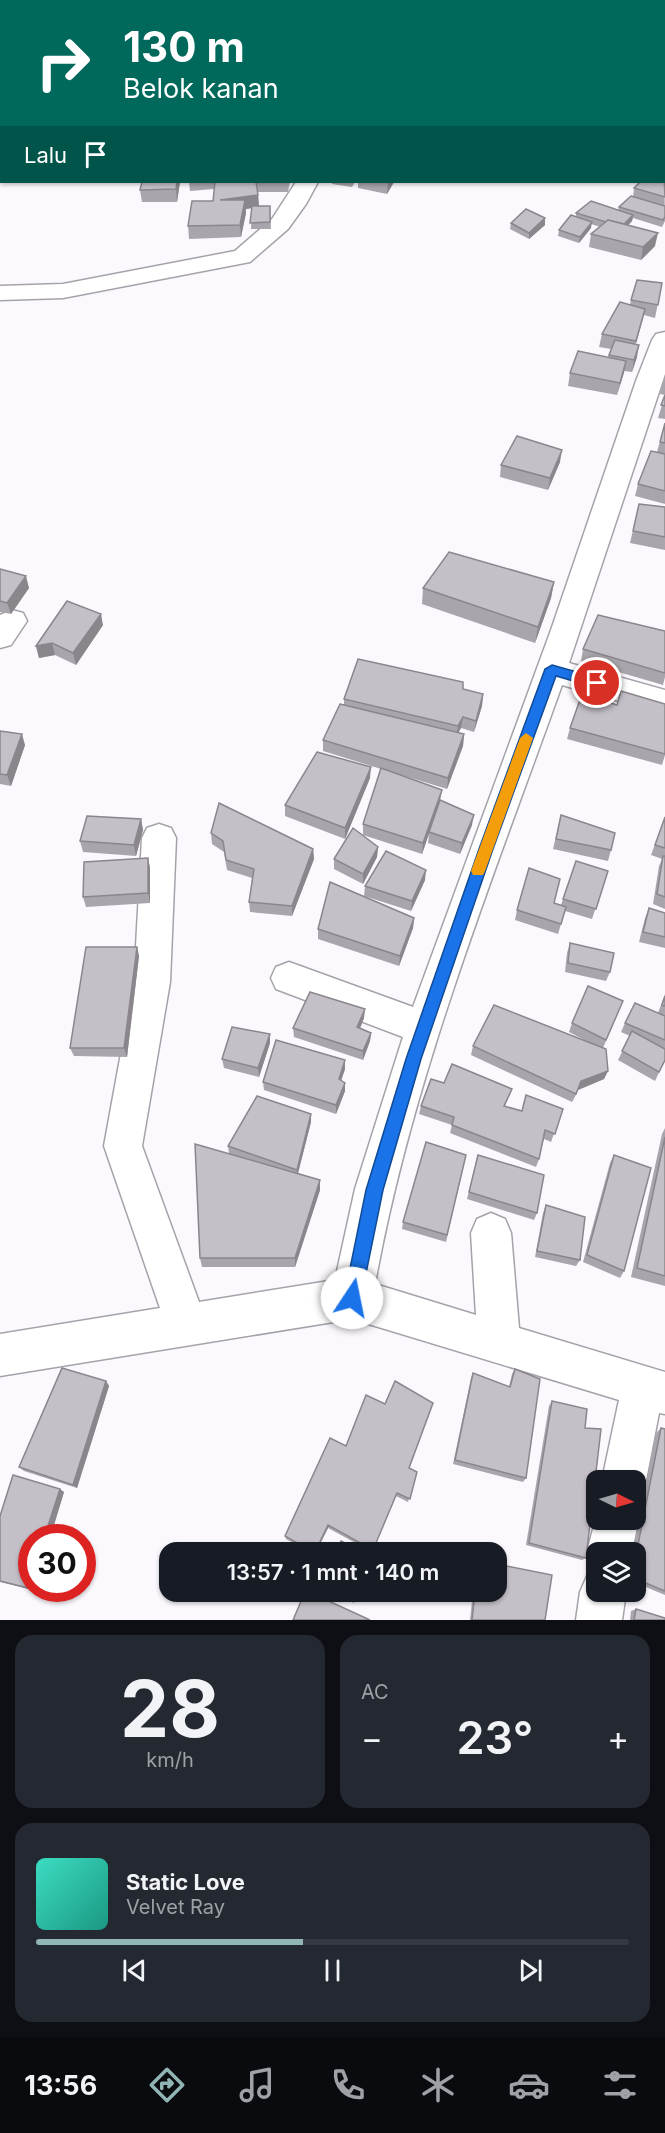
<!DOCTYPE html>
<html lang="id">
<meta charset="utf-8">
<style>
:root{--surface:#171b24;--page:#242831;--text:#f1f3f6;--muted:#9ea1a6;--line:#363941;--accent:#91b4b4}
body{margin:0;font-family:Inter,sans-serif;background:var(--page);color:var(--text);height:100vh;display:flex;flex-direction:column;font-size:22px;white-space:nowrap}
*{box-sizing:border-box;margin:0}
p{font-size:20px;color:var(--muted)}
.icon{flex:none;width:33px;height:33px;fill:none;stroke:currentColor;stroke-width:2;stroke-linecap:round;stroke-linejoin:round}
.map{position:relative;height:1620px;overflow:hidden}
.panel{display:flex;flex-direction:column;gap:15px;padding:15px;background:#0d0f14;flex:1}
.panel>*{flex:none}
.hud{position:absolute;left:0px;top:0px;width:666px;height:183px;box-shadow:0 2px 4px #0004;background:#00695c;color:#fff;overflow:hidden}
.needle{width:39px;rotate:95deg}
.controls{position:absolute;left:586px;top:1470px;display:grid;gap:12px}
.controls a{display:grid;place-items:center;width:60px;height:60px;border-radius:12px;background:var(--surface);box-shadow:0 2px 4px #0004;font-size:30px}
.speed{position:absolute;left:18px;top:1524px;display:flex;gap:12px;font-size:30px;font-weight:700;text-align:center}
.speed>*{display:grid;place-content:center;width:78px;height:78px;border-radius:50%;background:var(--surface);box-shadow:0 2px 4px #0004;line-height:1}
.speed .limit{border:9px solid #d22;background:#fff;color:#111}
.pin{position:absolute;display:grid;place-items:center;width:51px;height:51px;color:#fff;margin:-26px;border:3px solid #fff;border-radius:50%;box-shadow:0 2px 6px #0007}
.me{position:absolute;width:66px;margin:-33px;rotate:11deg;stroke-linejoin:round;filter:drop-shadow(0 0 4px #0008)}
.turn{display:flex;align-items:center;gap:21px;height:126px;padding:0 24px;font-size:27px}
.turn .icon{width:78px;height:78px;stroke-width:2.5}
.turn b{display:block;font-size:42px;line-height:51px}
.then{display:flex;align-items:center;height:57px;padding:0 24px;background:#0003;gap:12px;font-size:22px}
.big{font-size:45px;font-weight:600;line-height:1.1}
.panel .widget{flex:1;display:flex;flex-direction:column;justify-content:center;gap:9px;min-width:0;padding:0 21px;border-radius:18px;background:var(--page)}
.panel .dial{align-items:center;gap:0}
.dial b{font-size:78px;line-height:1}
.song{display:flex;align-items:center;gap:18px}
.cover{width:72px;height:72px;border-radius:9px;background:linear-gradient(135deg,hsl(170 70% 55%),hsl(170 70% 35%))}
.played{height:6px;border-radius:3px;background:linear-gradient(90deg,var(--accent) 45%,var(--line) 45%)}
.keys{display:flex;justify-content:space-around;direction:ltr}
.heat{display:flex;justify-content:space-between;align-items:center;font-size:33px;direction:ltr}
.panel .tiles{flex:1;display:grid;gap:15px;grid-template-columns:1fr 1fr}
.widget:last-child{grid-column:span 2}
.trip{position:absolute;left:159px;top:1542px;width:348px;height:60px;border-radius:18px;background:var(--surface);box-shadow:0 2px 4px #0004;font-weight:600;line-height:60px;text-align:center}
.menu{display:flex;height:96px;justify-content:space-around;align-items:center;background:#090b0e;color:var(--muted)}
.menu .icon{width:42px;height:42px}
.menu .selected{color:var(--accent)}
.menu b{font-size:27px;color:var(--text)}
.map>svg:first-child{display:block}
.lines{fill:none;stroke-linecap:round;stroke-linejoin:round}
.minor-casing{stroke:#a6a2a9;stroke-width:3}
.minor{fill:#fff;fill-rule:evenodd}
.wall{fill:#a9a5ac}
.shaded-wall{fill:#8a868c}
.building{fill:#c5c0c8;stroke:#8a868c;stroke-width:1.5}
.route{fill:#1a73e8;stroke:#114b97;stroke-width:1.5}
.slow{fill:#f59e0b}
</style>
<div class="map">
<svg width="665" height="1620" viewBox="0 0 665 1620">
<rect width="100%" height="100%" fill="#fcf9fe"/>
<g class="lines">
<defs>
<g id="minor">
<rect x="75" y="0" width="20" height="2"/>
<rect x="240" y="0" width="20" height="2"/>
<rect x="395" y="0" width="20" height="2"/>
<rect x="563" y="0" width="20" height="2"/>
<polygon points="611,0 631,0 632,2 612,2"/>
<rect x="0" y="84" width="2" height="12"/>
<rect x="664" y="99" width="1" height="12"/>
<polygon points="296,182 318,182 306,204 288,229 250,262 63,298 0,300 0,286 63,284 235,251 272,219"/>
<path d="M665 332V374L569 663 665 690V714L562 685C492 881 412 1078 375 1284L476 1315 471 1233 477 1219 491 1213 505 1219 511 1233 519 1328 665 1372V1414L659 1413 646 1480 640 1496 636 1497V1480H602L619 1400 352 1319 0 1376V1334L160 1308 104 1146 134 982 142 838 147 828 159 824 171 828 176 838 170 982 142 1146 199 1302 335 1280 355 1189 403 1037 276 989 271 978 276 967 289 962 413 1007 551 630 636 381 652 340 656 334Z"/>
<polygon points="12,610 23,613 27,621 11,645 0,648 0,615"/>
<polygon points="636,1512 639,1520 632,1552 597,1552 597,1569 594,1568 587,1552 597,1514 597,1520 636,1520"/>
<polygon points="597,1571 597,1592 626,1592 622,1620 576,1620 580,1592 587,1576"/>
</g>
</defs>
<use href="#minor" class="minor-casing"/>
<use href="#minor" class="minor"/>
</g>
<g class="wall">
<polygon points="418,0 455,0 455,2 419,2"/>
<polygon points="514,0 543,0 543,2 515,2"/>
<polygon points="664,155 665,221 662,227 633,218 632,221 628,225 655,246 641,260 589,247 591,234 600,227 591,224 591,228 579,243 558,236 559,230 576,217 576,213 618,210 619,207 633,197 634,188 664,182"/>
<polygon points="142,182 180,182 177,202 142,202 140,190"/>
<polygon points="189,182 290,182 288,192 258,192 259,206 270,206 271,229 251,229 252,208 246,209 246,213 241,237 189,239 188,226 213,201 214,189 190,191"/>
<polygon points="332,182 355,182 352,187 332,184"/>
<polygon points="358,182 394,182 387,194 358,188"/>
<polygon points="545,218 545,225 529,239 510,229 511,223"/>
<polygon points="662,283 655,318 644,315 636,344 637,357 632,372 624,371 617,395 568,386 570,373 608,357 611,349 599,347 602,334 630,305 631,300"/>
<polygon points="665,375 665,419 658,418 665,395 660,394"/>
<polygon points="665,423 665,504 635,496 638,484 657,452"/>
<polygon points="560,462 548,490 500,477 501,465"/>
<polygon points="639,504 665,507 665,550 630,543"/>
<polygon points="0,569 29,588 11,614 0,612"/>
<polygon points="554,582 551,598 535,643 422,604 423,588"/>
<polygon points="103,625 76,665 55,655 39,658 36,646"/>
<polygon points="665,631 665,677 663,685 581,661 583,649"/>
<polygon points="463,689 483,694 482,706 474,732 461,728 458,733 464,734 463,746 447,789 398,774 440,800 472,825 460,854 428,843 429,834 422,854 363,835 363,824 381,769 323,751 323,740 344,705 344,699"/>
<polygon points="665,704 665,755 662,765 567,739 570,728 617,705"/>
<polygon points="0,731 25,745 11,786 0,784"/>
<polygon points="370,778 345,839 285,816 285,805"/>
<polygon points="561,815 611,850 608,861 553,849"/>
<polygon points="665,817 665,909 653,904 659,866 662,859 651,855"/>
<polygon points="141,819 143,830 136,856 83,852 80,841"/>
<polygon points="211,833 313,849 314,859 292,916 250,912 249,902 252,878 227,870 224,852 212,844"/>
<polygon points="378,847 377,857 363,884 334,869 334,859"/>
<polygon points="148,858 150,868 150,903 86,907 83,897"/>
<polygon points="608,871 592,919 565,911 558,934 515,920 517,910 554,903 561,905 563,899"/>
<polygon points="425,880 411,911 364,896 365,886"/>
<polygon points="649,908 665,913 665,948 639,942 645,918"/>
<polygon points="414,918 413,928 399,966 318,939 318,929"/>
<polygon points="570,943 610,972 606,981 565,972 567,953"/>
<polygon points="137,947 139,956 127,1057 74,1056 70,1048"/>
<polygon points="665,994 665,1060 655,1081 618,1060 630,1036 621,1032 625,1023 658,1013"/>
<polygon points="623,1001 603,1048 608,1071 604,1079 578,1090 572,1102 471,1055 473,1046 588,1042 569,1032 572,1023"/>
<polygon points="364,1018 360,1028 371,1033 370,1041 363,1060 294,1037 293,1028"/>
<polygon points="270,1034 270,1043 259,1077 224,1068 222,1059"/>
<polygon points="345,1069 341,1080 345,1091 336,1114 264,1090 263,1082"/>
<polygon points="444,1083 512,1089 505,1106 521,1111 563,1109 551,1142 544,1139 539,1159 536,1167 450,1133 452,1125 419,1114 421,1106"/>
<polygon points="311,1122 298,1173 320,1180 320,1190 295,1267 202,1267 200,1258 229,1154 228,1146"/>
<polygon points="665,1128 665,1286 631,1277 662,1134"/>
<polygon points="466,1155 446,1242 402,1229 403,1222"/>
<polygon points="478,1155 537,1213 534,1220 467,1199"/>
<polygon points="614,1155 624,1271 620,1278 583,1262 610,1163"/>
<polygon points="546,1205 580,1260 576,1266 535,1257 543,1213"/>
<polygon points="515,1369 526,1478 523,1482 453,1464 471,1378 473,1373 509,1387 512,1374"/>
<polygon points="106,1381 109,1386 77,1488 24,1471 19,1467"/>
<polygon points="552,1401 585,1428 586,1558 582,1560 526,1545 549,1406"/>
<polygon points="661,1428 665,1429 665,1595 636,1583 636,1552 632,1552 656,1433"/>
<polygon points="346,1446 409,1468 417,1472 408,1502 396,1496 372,1552 328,1528 316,1552 309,1552 286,1539 285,1536"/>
<polygon points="64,1492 50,1538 32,1538 33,1590 0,1582 0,1516"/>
<polygon points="331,1592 360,1592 354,1603"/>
<polygon points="473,1592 496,1592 545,1620 470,1620"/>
<polygon points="636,1609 665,1620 630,1620 631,1611"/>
</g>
<g class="shaded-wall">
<polygon points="177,182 180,182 177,202 176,189"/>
<polygon points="388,182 394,182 387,194"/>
<polygon points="258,195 259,207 246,209 246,213 241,237 240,225 220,200"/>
<polygon points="633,215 632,221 621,233 622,227"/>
<polygon points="545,218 545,225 529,239 529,233"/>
<polygon points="592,222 591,228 579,243 580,237"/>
<polygon points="658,233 655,246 641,260 643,247"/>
<polygon points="639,345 637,357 632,372 634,360"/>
<polygon points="626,361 624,373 617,395 620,383"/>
<polygon points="562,450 560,462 548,490 550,478"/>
<polygon points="26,576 29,588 11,614 7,603"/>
<polygon points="554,582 551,598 535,643 538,627"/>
<polygon points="101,614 103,625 76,665 73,653"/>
<polygon points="52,643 55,655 39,658 36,646"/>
<polygon points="483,694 482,706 474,732 476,721"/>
<polygon points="463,717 461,728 456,737 458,726"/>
<polygon points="22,734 25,745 11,786 7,775"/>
<polygon points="464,734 463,746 447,789 448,778"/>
<polygon points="371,767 370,778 345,839 345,828"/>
<polygon points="442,790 440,801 422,854 423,843"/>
<polygon points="474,815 472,825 460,854 462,843"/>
<polygon points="141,819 143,830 136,856 134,845"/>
<polygon points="378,847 377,857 363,884 363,874"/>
<polygon points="313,849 314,859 292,916 292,906"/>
<polygon points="148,858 150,868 150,903 148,893"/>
<polygon points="426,870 425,880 411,911 412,901"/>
<polygon points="414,918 413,928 399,966 400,956"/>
<polygon points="137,947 139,956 127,1057 124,1048"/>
<polygon points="365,1009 364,1018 357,1036 357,1027"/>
<polygon points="371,1033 370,1041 363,1060 363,1051"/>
<polygon points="270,1034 270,1043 259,1077 258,1068"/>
<polygon points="345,1060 345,1069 339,1087 339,1079"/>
<polygon points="608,1071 604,1079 578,1090 572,1102 581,1081"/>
<polygon points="345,1083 345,1091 336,1114 336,1105"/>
<polygon points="311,1114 311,1122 297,1177 297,1170"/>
<polygon points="320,1180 320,1190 295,1267 295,1258"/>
<polygon points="106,1381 109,1386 77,1488 73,1485"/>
<polygon points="60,1489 64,1492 50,1538 44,1538"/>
<polygon points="328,1525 328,1528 316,1552 315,1552"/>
<polygon points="32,1578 32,1588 34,1588 33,1590 28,1588"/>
</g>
<g class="building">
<polygon points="38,0 39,2 2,2 2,1"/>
<polygon points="664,176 665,197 634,188 640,182 664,182"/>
<polygon points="142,182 177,182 176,189 140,190"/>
<polygon points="215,182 256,182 258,195 220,200 245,200 240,225 188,226 192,201 213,201"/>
<polygon points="631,196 665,206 665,217 663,220 619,207"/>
<polygon points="591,201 633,215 624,224 608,220 606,222 576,213"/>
<polygon points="252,206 270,206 270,222 250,223"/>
<polygon points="526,209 545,218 529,233 511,223"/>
<polygon points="571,215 592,222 580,237 559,230"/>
<polygon points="608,220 658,233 643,247 591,234"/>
<polygon points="637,280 662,283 658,305 631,300"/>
<polygon points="620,302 645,309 636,341 602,334"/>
<polygon points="615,340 639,345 634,360 609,355"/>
<polygon points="578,351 626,361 620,383 570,373"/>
<polygon points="665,395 665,406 661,405"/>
<polygon points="665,423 665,443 660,442"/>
<polygon points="517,436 562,450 550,478 501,465"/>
<polygon points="651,451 665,454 665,491 638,484"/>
<polygon points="639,504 665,507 665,537 633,531"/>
<polygon points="449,552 554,582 538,627 423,588"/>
<polygon points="0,569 26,576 7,603 0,601"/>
<polygon points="67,601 101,614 73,653 52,643 36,646"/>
<polygon points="598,615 665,631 665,673 583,649"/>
<polygon points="358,659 463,682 463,689 483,694 476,721 463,717 458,726 344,699"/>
<polygon points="621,691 665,704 665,754 570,728 582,694 617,705"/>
<polygon points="340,704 464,734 448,778 323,740"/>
<polygon points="0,731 22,734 7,775 0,774"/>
<polygon points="317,752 371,767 345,828 285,805"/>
<polygon points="381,768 442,790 423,843 363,824"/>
<polygon points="440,800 474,815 462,843 429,832"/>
<polygon points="219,803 313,849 292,906 249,902 254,869 226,860 223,841 211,833"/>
<polygon points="561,815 615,833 611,850 556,839"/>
<polygon points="87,816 141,819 134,845 80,841"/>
<polygon points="665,817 665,848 655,845"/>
<polygon points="353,828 378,847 363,874 334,859"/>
<polygon points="386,851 426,870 412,901 365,886"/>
<polygon points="663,856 665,856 665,897 657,894"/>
<polygon points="148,858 148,893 83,897 84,862"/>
<polygon points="576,861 608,871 596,909 563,899"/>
<polygon points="529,868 560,879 554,903 566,907 561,924 517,910"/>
<polygon points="330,882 414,918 400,956 318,929"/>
<polygon points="649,908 665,913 665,937 643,932"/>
<polygon points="570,943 614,953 610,972 568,963"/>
<polygon points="86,947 137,947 124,1048 70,1048"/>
<polygon points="588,986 623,1001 606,1040 572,1023"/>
<polygon points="310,992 365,1009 357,1027 371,1033 363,1051 293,1028"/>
<polygon points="665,996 665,1006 662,1005"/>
<polygon points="635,1003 665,1016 665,1040 625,1023"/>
<polygon points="494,1005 606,1049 608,1071 581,1081 576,1094 473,1046"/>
<polygon points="232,1027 270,1034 258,1068 222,1059"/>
<polygon points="632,1031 665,1049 665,1060 659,1072 622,1051"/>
<polygon points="276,1040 345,1060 339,1079 345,1083 336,1105 263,1082"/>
<polygon points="452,1064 512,1089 504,1106 522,1111 526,1095 563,1109 555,1134 545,1130 539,1159 452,1125 454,1117 421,1106 431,1079 444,1083"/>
<polygon points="257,1096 311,1114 297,1170 228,1146"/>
<polygon points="665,1137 665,1276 637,1268"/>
<polygon points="426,1142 466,1155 447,1235 403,1222"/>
<polygon points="195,1144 320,1180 295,1258 200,1258"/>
<polygon points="478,1155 544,1175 537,1213 469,1192"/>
<polygon points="614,1155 651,1168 624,1271 587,1255"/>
<polygon points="546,1205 585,1217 580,1260 537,1251"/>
<polygon points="62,1368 106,1381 73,1485 19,1467"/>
<polygon points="515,1369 540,1379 526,1478 455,1460 473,1373 510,1387"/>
<polygon points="395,1381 433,1403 409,1468 417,1472 410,1499 397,1493 373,1550 328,1525 315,1552 313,1552 285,1536 330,1438 346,1446 366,1395 385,1404"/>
<polygon points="552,1401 587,1409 585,1428 601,1429 586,1558 529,1543"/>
<polygon points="661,1428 665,1429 665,1591 636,1579 636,1555"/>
<polygon points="13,1475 60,1489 44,1538 32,1538 32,1578 28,1588 0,1581 0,1516"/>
<polygon points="341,1541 361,1552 335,1552"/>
<polygon points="496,1564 552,1575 545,1620 472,1620 475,1592 496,1592"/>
<polygon points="305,1592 309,1592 370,1620 293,1620"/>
<polygon points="335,1592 359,1592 355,1601"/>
<polygon points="636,1609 665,1618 665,1620 634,1620"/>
</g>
<polygon class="route" points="552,665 602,679 603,683 597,688 556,676 493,849 421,1059 383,1190 361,1298 358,1304 352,1307 346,1304 344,1298 366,1190 406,1059 479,849 545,669"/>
<polygon class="slow" points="526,733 533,738 485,871 483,875 473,875 471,871 520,738"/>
</svg>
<div class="controls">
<a><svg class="needle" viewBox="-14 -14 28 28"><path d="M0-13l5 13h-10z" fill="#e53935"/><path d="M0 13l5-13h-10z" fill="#9ea1a6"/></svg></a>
<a><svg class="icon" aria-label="layers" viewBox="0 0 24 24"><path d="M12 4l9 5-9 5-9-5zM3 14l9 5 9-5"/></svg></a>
</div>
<div class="speed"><div class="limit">30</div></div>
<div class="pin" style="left:597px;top:683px;background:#d93025"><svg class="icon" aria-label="arrive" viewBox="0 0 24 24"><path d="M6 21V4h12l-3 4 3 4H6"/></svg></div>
<svg class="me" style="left:352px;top:1298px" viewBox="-20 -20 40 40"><circle r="19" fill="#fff"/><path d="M0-13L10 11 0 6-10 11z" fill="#1a73e8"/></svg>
<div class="trip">13:57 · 1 mnt · 140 m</div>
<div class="hud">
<div class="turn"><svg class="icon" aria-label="right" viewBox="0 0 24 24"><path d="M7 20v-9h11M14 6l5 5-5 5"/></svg><div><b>130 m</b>Belok kanan</div></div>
<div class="then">Lalu<svg class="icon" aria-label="arrive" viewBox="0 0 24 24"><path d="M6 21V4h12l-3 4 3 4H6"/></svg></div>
</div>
</div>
<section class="panel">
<div class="tiles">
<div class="widget dial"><b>28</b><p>km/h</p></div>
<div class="widget"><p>AC</p>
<div class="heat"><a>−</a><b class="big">23°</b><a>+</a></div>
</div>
<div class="widget">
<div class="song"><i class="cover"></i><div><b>Static Love</b><p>Velvet Ray</p></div></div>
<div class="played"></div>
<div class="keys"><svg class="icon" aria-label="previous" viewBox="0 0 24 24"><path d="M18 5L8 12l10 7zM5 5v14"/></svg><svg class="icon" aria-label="pause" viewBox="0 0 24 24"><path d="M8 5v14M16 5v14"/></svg><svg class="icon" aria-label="next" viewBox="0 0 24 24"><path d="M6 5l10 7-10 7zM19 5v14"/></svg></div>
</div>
</div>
</section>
<nav class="menu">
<b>13:56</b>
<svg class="icon selected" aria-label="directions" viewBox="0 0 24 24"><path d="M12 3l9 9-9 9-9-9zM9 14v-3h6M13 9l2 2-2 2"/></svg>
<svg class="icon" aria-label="music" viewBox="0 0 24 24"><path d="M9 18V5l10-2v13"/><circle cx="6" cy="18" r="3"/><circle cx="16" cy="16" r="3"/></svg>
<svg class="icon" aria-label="phone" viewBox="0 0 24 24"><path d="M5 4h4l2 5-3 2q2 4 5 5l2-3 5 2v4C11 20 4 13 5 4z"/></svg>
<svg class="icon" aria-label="climate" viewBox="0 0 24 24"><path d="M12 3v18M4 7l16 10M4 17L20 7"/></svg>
<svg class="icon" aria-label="car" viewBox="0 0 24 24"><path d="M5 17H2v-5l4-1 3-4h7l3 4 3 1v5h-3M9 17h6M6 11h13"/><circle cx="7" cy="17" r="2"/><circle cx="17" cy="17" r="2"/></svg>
<svg class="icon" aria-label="filters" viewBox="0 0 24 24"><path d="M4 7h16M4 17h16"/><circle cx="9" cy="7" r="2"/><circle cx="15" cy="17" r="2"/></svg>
</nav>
